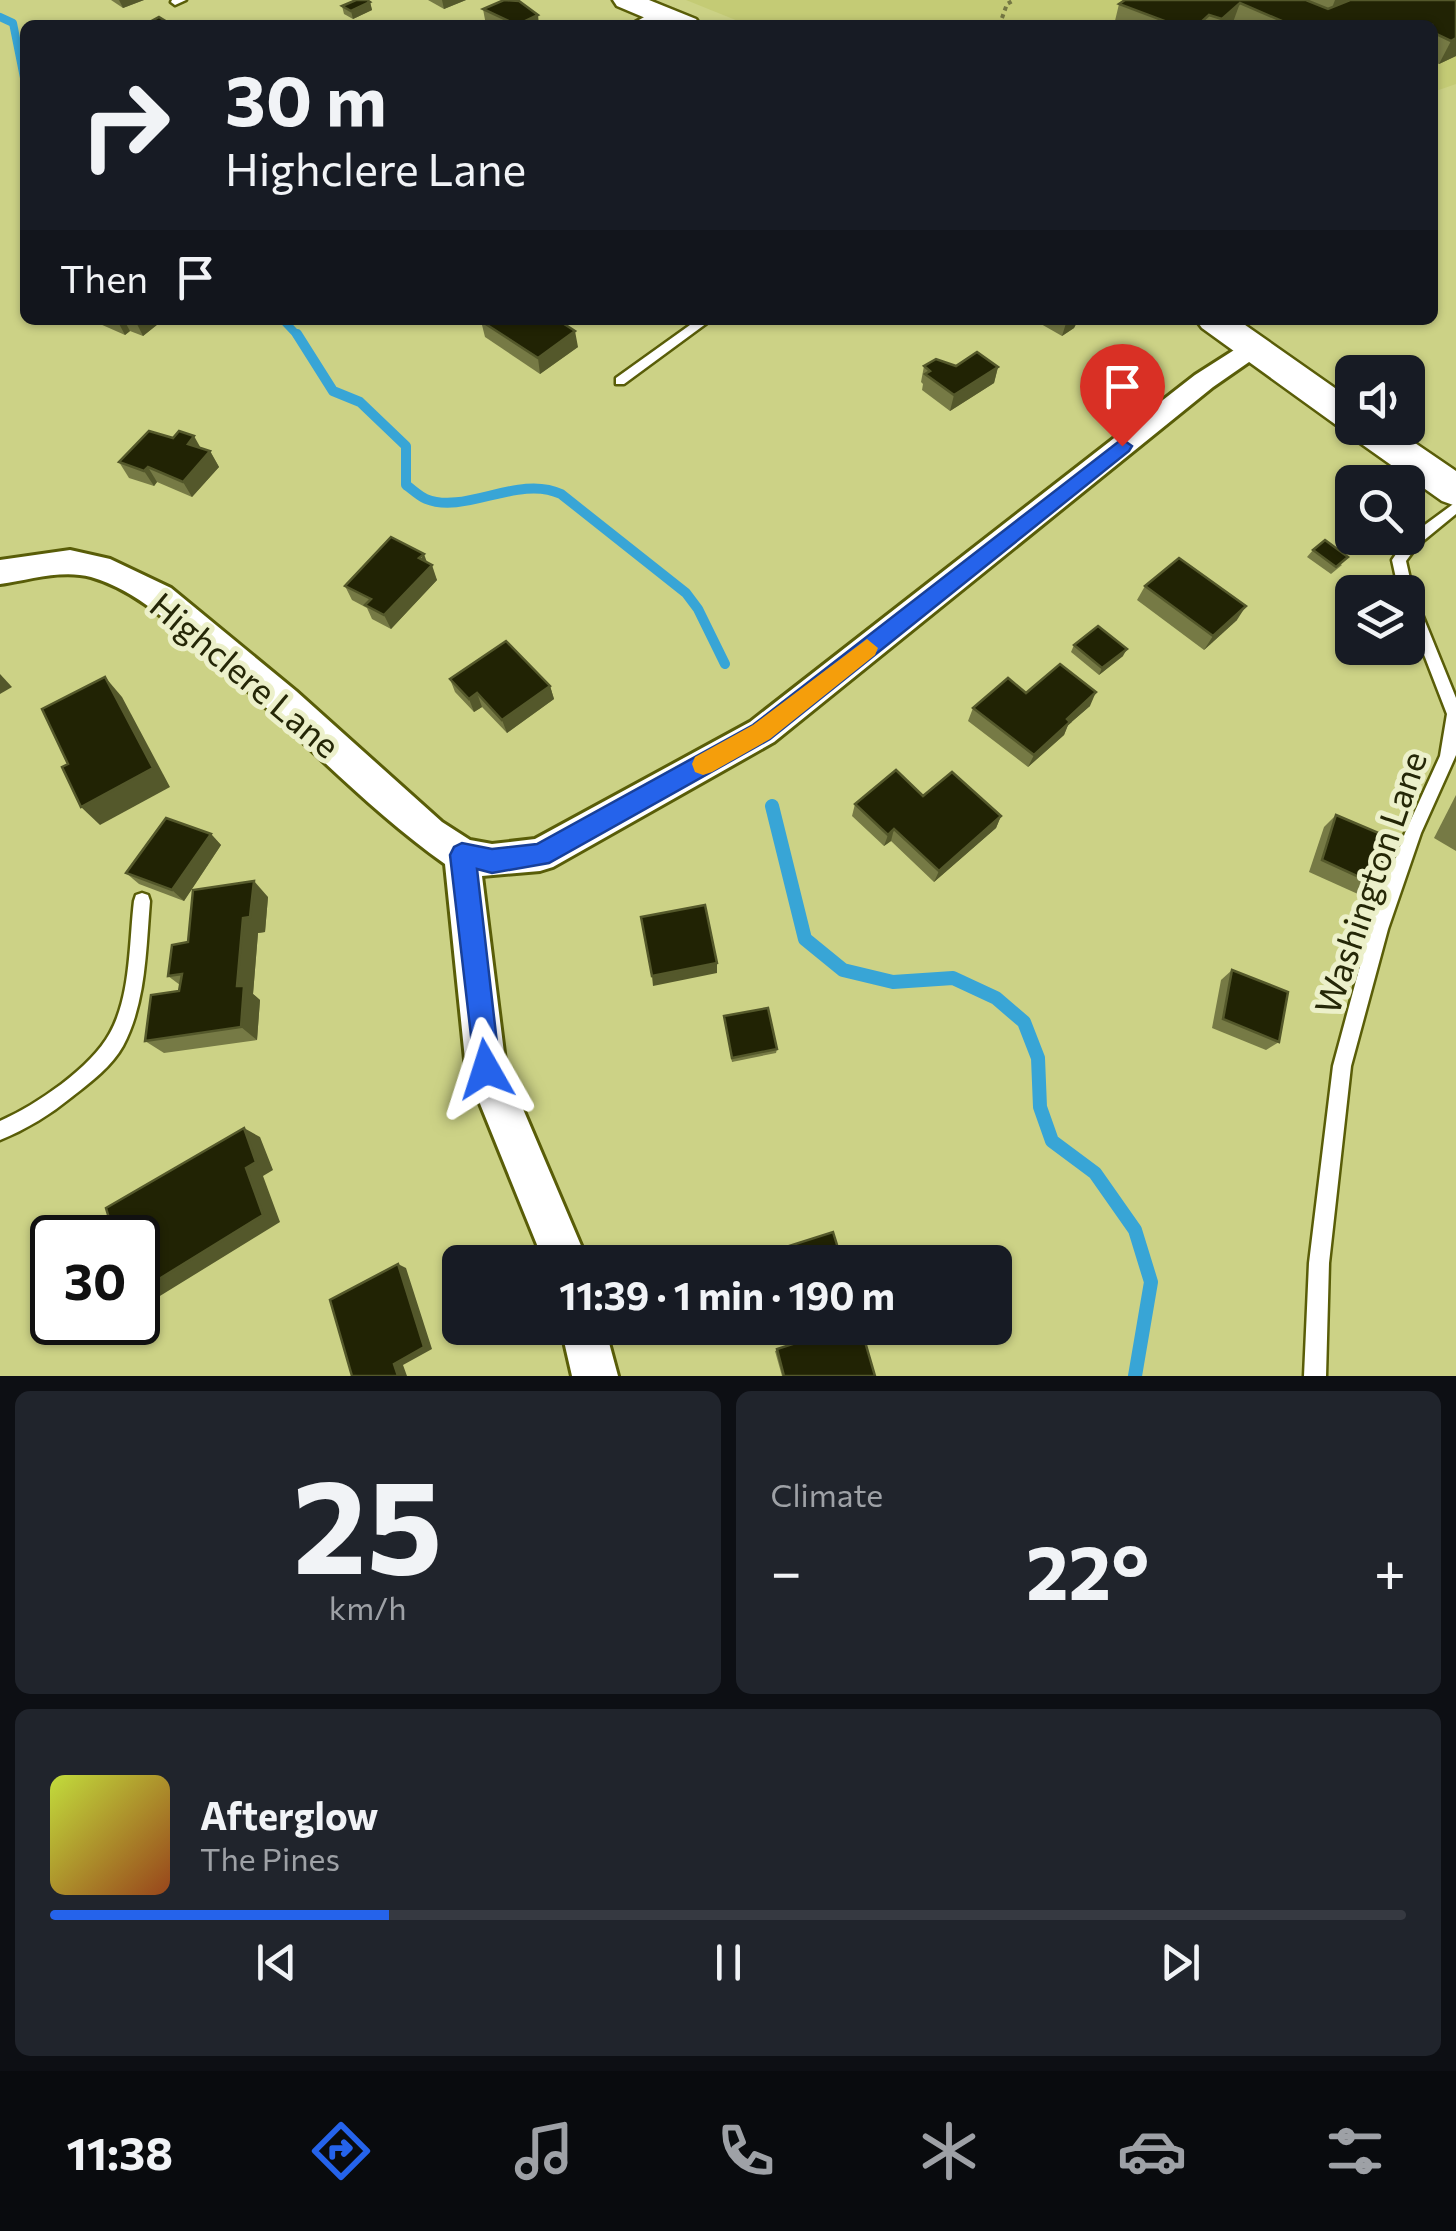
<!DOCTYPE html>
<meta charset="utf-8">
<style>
:root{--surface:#171b24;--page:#20242c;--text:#f1f3f6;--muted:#9ea1a6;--line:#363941;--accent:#2563eb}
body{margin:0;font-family:Commissioner,sans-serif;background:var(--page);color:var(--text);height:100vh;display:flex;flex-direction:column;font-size:38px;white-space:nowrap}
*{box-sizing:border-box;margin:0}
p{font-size:32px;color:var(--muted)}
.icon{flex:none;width:55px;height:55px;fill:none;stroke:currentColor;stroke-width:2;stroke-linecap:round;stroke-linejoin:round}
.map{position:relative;height:1376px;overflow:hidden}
.details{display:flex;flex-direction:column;gap:15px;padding:15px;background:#0d0f14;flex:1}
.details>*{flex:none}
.hud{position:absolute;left:20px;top:20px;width:1418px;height:305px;border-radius:15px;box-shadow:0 2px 8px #0004;background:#171b24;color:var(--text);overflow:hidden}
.fabs{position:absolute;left:1335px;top:355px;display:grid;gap:20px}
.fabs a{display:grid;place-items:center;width:90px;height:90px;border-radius:15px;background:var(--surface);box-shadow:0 2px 8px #0004;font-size:50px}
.speed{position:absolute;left:30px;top:1215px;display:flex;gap:20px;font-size:50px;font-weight:700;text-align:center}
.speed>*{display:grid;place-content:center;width:130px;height:130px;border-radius:50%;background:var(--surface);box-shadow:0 2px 8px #0004;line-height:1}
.speed .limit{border:5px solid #111;border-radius:15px;background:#fff;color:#111}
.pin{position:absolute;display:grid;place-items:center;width:85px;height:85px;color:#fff;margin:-102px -42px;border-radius:50% 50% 50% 0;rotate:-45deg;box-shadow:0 0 10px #0007}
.pin .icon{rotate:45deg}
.me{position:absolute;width:110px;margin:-55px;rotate:354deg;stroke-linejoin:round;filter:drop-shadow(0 0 8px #0008)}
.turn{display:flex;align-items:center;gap:35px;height:210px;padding:0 40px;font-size:45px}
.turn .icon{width:130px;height:130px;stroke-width:2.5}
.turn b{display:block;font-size:70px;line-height:85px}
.then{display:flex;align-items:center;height:95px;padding:0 40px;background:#0003;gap:20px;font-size:38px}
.big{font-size:75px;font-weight:700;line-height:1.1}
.details .tile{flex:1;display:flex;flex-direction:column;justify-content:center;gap:15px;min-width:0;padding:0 35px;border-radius:15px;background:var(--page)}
.details .dial{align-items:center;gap:0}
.dial b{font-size:130px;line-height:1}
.song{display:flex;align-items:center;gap:30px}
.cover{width:120px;height:120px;border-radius:15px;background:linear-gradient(135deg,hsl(70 70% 55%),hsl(20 70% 35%))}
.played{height:10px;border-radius:5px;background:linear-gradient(90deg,var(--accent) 25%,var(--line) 25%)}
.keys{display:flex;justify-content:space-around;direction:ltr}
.heat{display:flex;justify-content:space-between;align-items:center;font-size:55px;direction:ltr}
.details .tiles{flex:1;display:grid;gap:15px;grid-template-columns:1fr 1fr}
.tile:last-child{grid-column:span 2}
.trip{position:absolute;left:442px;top:1245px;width:570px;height:100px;border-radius:15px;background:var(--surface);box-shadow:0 2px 8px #0004;font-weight:700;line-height:100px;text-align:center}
.tab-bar{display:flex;height:160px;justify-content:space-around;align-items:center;background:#090b0e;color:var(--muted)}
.tab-bar .icon{width:70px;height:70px}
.tab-bar .current{color:var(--accent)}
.tab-bar b{font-size:45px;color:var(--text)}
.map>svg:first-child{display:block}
.built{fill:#c4cb75}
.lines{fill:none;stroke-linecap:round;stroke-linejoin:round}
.stream-far2{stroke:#38a5d6;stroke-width:8}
.stream-far1{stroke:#38a5d6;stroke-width:10}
.stream{stroke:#38a5d6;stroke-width:14}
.lane-casing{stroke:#595d08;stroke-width:5}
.street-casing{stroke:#595d08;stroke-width:6}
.secondary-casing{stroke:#595d08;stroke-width:5}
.path{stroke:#747743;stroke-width:4;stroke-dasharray:4 4;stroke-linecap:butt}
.lane{fill:#fff;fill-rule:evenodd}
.street{fill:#fff;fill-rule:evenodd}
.secondary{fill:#fff;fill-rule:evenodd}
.wall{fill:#767a45}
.shaded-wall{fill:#54582b}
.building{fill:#212304;stroke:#54582b;stroke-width:2.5}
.route{fill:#2563eb;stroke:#184099;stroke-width:2.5}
.slow{fill:#f59e0b}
.labels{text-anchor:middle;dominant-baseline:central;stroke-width:10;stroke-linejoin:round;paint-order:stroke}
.street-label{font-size:35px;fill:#252707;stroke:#ecf0ca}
</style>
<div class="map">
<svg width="1456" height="1376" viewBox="0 0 1456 1376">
<rect width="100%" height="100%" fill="#ccd286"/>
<polygon class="built" points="686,0 1456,0 1456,84 1433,92 1432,25 748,25"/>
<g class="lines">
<g class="stream-far2">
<polyline points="0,17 13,23 25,83"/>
<polyline points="283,320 299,337"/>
</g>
<path class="stream-far1" d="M297 334 333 391 360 402 406 446V485C412 489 419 496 426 499 465 515 519 474 561 494L686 593 698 609 725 664"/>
<polyline class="stream" points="772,806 805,939 843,970 893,982 953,978 996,998 1024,1022 1038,1058 1040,1107 1052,1141 1095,1173 1135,1230 1151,1282 1135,1376"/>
<defs>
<g id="lane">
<polygon points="172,0 186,0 175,5 171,2"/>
<polygon points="655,11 663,13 642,25 630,25"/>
<polygon points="697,320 711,320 624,384 616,384 616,378"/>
<polygon points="1456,502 1456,514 1417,546 1406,561 1413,592 1456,698 1456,755 1421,833 1388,929 1351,1066 1329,1263 1326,1376 1304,1376 1309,1263 1333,1066 1370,929 1405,833 1440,756 1447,714 1408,613 1408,592 1399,592 1392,560 1407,538"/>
<path d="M142 893 148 895 150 901C146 949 146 1003 123 1046 112 1066 91 1082 73 1096 51 1114 27 1129 0 1140V1121C36 1105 91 1068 110 1033 131 995 129 943 134 901L136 895Z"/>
</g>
<g id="street">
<path d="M1253 338 1266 347 1262 353 1213 387 774 742 553 867 540 871 482 876 506 1069 588 1262H544L466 1069 445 864C363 806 287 723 210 657 174 627 137 590 91 577 62 569 29 580 0 584V560L70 550 110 559 171 588 296 691 442 822 470 840 492 844 535 839 750 722 1195 375Z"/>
<polygon points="561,1328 605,1328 618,1376 572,1376"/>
</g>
<g id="secondary">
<polygon points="613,0 649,0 696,19 700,25 662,25 617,6"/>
<polygon points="1196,320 1238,320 1352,400 1352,428 1393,428 1456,471 1456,506 1442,501 1353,438 1348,430 1339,427 1202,328"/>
</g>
</defs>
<use href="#lane" class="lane-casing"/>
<use href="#street" class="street-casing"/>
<use href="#secondary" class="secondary-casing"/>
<polyline class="path" points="1002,18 1007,4 1014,0"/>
<use href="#lane" class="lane"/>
<use href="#street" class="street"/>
<use href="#secondary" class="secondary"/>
</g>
<g class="wall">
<polygon points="111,0 144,0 123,8"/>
<polygon points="428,0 466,0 444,9"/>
<polygon points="1125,0 1456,0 1456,56 1439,64 1432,61 1432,25 1114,25 1119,4"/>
<polygon points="370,2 372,10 353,19 344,14 342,6"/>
<polygon points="483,9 539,25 486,25"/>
<polygon points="91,320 163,320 143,336 130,331 125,335"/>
<polygon points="1034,320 1078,320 1074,328 1062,336"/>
<polygon points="481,321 578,347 540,374 485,337"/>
<polygon points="924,366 956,366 998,367 994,383 950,411 922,390 923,384 921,382"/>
<polygon points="201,448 210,451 219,467 192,497 157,482 154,486 129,478 119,462"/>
<polygon points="1313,550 1342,565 1331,574 1307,557"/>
<polygon points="427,562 437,580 391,629 372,619 367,608 352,600 345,586"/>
<polygon points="1145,586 1237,620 1204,650 1137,600"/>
<polygon points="1074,645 1123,656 1099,675 1071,652"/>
<polygon points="450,679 550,686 554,699 507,733 482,707 474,712 455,692"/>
<polygon points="1026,693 1090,706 1068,725 1064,735 1028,767 968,721 973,708"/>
<polygon points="1456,795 1456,851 1434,838"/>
<polygon points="923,796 1001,816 996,828 934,882 891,841 884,846 852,816 855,804"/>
<polygon points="1336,815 1383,888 1369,899 1309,872 1324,827"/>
<polygon points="211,834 221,845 184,901 139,884 126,873"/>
<polygon points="268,897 265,932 258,933 253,994 260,1000 257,1040 164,1053 145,1041 179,991 180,985 168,976 188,942"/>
<polygon points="1232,970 1279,1042 1266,1050 1212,1028 1221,980"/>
<polygon points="724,1016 777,1049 776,1053 732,1062"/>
<polygon points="788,1328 861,1328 875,1376 782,1376 775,1351 793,1344"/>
</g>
<g class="shaded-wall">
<polygon points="119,0 144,0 123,8"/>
<polygon points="442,0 466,0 444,9"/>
<polygon points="1335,0 1347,0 1328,18"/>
<polygon points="370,2 372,10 353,19 351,11"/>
<polygon points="1240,3 1232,25 1220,25 1222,19"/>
<polygon points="538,15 539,25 518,25"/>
<polygon points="1456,38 1456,56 1439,64 1451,41"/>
<polygon points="117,320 124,320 130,331 125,335"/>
<polygon points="135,320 163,320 143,336"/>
<polygon points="1067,320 1078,320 1074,328 1062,336"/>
<polygon points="575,331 578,347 540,374 538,358"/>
<polygon points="998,367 994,383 950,411 954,395"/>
<polygon points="194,436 203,452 188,444"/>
<polygon points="210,451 219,467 192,497 183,482"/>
<polygon points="148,467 157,482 154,486 144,471"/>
<polygon points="424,554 429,568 432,565 437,580 391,629 384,615"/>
<polygon points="1246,606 1237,620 1204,650 1213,636"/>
<polygon points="1127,649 1123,656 1099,675 1102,668"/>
<polygon points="0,674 12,687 0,694"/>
<polygon points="105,677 122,697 170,787 100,825 81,807"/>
<polygon points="550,686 554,699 507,733 502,720"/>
<polygon points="1096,692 1090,706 1068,725 1064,735 1028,767 1034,755 1067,719"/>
<polygon points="477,693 482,707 474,712 469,699"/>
<polygon points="1001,816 996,828 934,882 939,871"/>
<polygon points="894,829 891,841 884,846 888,835"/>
<polygon points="211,834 221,845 184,901 172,890"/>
<polygon points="254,881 268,897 265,932 258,933 253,994 260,1000 257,1040 241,1027 237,986 243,918"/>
<polygon points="717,963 717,973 653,986 652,976"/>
<polygon points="244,1128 260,1137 273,1170 263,1176 280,1222 155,1299 138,1296 138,1292 246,1168"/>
<polygon points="398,1264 406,1268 432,1349 403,1365 407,1376 398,1376 394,1364"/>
</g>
<g class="building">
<polygon points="356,0 367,0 370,2 351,11 342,6"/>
<polygon points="504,0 519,1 538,15 517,25 483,9"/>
<polygon points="1125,0 1306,0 1328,9 1350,0 1456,0 1456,38 1451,41 1432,32 1432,25 1291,25 1240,3 1222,19 1209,15 1198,25 1175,25 1119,4"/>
<polygon points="159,17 172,25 144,25"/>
<polygon points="483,320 558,320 575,331 538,358 481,321"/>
<polygon points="977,352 998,367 954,395 925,374 930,371 924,366 936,359 956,366"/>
<polygon points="149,431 173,438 179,431 194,436 188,444 210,451 183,482 148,467 144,471 119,462"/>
<polygon points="391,537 424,554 419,558 432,565 384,615 365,605 371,599 345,586"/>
<polygon points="1325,540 1348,557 1336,567 1313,550"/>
<polygon points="1179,558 1246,606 1213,636 1145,586"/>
<polygon points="1098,626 1127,649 1102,668 1074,645"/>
<polygon points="506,641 550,686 502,720 477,693 469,699 450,679"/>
<polygon points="1060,664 1096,692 1067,719 1070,722 1034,755 973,708 1008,678 1026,693"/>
<polygon points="105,677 153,768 81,807 62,767 68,764 42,709"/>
<polygon points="896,770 923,796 952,772 1001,816 939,871 894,829 888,835 855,804"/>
<polygon points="1336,815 1395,840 1383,888 1322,860"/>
<polygon points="166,818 211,834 172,890 126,873"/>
<polygon points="254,881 250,917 243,918 237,986 244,986 241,1027 145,1041 151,995 179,991 182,974 168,976 172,945 188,942 193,890"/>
<polygon points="705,905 717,963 652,976 641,917"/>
<polygon points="1232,970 1288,992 1279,1042 1223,1019"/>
<polygon points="768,1008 777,1049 732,1058 724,1016"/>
<polygon points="244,1128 256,1162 246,1168 263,1215 138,1292 138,1238 115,1238 106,1208"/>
<polygon points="833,1232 842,1261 868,1253 871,1262 773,1262 770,1252"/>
<polygon points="398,1264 424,1347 394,1364 398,1376 352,1376 330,1300"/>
<polygon points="791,1328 861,1328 875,1376 784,1376 777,1349 796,1343"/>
</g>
<polygon class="route" points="1122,439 1132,446 1129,451 770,739 549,863 492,873 477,869 500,1069 496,1079 486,1083 476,1079 450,855 454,847 462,843 492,849 537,844 753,725"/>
<polygon class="slow" points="867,639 878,648 875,655 770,739 712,772 703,775 695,772 692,764 695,757 753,725"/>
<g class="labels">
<g class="street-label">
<text transform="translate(246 674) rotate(40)">Highclere Lane</text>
<text transform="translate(1369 882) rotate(-71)">Washington Lane</text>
</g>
</g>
</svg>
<div class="fabs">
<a><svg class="icon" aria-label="sound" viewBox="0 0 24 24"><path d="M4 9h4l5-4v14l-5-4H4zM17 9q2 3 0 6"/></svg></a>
<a><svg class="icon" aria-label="search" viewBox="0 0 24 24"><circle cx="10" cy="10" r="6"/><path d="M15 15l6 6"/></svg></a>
<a><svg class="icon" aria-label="layers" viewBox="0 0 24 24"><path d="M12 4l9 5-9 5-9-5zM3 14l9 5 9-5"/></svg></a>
</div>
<div class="speed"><div class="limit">30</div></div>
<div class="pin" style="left:1122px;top:446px;background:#d93025"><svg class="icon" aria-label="arrive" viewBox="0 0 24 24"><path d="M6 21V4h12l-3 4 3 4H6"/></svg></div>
<svg class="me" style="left:486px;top:1069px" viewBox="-20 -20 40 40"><path d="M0-17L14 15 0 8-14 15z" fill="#2563eb" stroke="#fff" stroke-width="4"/></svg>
<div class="trip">11:39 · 1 min · 190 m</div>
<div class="hud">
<div class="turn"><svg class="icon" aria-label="right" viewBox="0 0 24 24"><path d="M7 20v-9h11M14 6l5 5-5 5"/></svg><div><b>30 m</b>Highclere Lane</div></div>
<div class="then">Then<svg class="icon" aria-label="arrive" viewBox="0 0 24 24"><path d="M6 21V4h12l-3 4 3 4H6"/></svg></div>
</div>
</div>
<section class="details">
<div class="tiles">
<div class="tile dial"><b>25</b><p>km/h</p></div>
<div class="tile"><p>Climate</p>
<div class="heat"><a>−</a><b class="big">22°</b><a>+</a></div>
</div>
<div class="tile">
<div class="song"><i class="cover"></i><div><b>Afterglow</b><p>The Pines</p></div></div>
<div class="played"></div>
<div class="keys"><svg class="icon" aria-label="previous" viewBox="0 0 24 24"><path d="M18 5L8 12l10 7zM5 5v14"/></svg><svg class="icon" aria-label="pause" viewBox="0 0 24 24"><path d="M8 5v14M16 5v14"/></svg><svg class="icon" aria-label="next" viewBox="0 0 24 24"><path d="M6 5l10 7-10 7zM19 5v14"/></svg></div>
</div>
</div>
</section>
<nav class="tab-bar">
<b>11:38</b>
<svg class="icon current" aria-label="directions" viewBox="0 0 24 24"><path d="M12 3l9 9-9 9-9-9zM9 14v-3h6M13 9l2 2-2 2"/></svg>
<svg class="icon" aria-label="music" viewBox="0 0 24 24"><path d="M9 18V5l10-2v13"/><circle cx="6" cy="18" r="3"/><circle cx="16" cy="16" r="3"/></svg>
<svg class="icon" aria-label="phone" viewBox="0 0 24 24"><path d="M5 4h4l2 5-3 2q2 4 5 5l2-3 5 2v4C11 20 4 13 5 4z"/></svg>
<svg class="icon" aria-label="climate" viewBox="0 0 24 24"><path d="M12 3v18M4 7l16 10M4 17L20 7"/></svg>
<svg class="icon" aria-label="car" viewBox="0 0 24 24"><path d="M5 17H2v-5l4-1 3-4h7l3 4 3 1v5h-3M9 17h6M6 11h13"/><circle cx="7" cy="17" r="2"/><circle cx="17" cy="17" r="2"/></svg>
<svg class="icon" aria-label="filters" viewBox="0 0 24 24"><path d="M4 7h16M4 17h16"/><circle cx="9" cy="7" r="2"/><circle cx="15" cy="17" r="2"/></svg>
</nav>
